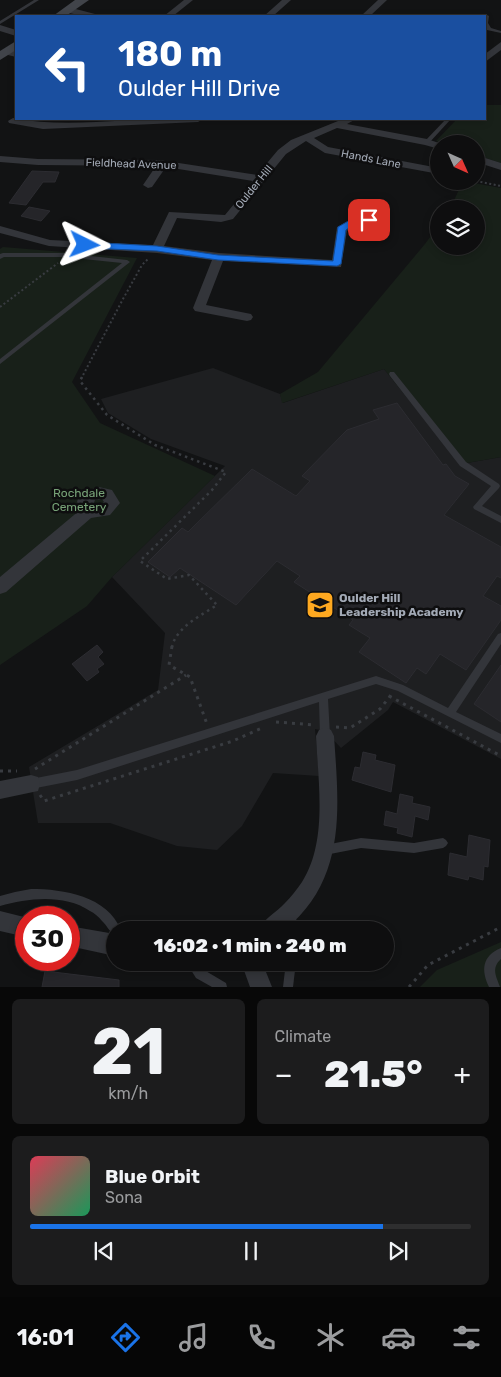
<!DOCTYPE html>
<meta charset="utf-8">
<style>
:root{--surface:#0e0e0f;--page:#1c1c1d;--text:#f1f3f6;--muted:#9b9c9e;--line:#2e2e2f;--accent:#1a73e8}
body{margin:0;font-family:Rubik,sans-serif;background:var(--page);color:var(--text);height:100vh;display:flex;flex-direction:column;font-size:19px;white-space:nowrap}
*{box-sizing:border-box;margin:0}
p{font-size:16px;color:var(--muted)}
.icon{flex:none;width:28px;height:28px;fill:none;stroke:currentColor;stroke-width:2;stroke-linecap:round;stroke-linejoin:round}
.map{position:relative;height:987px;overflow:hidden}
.panel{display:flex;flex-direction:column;gap:12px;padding:12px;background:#080808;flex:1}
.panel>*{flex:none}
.top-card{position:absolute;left:15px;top:15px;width:471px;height:105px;border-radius:0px;box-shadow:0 2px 8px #0003,0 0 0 1px var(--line);background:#1a4fa0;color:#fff;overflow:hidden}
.needle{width:32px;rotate:135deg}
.fabs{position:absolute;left:430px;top:135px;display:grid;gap:10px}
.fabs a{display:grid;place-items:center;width:55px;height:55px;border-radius:50%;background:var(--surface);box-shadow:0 2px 8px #0003,0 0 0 1px var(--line);font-size:25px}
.speed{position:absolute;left:15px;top:906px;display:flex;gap:10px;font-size:25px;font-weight:700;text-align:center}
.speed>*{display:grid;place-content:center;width:65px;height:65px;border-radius:50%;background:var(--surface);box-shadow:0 2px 8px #0003,0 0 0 1px var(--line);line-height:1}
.speed .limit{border:8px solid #d22;background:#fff;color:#111}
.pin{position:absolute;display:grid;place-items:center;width:42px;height:42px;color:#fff;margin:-21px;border-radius:10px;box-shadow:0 2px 8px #0006}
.me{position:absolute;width:55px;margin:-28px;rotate:93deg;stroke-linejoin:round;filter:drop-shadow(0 0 4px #0008)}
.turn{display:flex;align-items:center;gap:18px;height:105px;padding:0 20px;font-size:22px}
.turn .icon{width:65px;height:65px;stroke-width:2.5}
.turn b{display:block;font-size:35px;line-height:42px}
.big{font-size:38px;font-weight:800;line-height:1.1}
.panel .widget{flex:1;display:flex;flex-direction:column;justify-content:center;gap:8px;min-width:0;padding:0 18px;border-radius:8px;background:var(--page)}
.panel .dial{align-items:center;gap:0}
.dial b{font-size:65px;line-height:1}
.song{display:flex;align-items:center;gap:15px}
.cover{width:60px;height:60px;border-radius:8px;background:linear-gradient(135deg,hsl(350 70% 55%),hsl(150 70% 35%))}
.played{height:5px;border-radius:2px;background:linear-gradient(90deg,var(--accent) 80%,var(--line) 80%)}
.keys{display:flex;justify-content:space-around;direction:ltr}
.heat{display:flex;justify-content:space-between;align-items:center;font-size:28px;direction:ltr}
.panel .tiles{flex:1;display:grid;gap:12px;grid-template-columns:1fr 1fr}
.widget:last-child{grid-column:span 2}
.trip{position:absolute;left:106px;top:921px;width:288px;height:50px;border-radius:25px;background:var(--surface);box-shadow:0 2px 8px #0003,0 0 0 1px var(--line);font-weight:800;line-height:50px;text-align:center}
.dock{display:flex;height:80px;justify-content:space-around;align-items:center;background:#060606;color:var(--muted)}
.dock .icon{width:35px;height:35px}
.dock .selected{color:var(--accent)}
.dock b{font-size:22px;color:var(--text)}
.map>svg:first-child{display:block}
.built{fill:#1e1f21}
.green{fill:#182019}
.building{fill:#252529;stroke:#2c2c31}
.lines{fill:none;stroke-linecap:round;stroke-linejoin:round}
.path-far2{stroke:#393c41;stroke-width:2;stroke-dasharray:2 2.5;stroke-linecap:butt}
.path-far1{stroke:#393c41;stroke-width:2.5;stroke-dasharray:2.5 4;stroke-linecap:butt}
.path{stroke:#393c41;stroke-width:3;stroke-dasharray:3 5;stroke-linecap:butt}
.service{fill:#33353a;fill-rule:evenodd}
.minor{fill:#33353a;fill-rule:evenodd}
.secondary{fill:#41444a;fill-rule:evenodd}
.route{fill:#1a73e8;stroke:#114b97}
.labels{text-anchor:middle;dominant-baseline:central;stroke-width:5;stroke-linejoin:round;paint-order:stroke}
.far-street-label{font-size:11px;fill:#a3aab6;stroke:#0e0e0f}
.park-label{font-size:12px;fill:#78a378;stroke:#0e0e0f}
.poi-label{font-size:12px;font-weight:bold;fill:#a3aab6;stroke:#0e0e0f;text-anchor:start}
</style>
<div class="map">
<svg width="501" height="987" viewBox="0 0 501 987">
<rect width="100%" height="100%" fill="#121314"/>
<polygon class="built" points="213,368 280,394 283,403 384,369 461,464 501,457 501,759 393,702 388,710 341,748 325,731 315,729 319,776 273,773 242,826 217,850 177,846 110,823 38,823 29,767 158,690 165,633 112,577 225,466 151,439 108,413 101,399"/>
<g class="green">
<polygon points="485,105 501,105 501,163 476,155 476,144 444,144 436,141 457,119 485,119"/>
<polygon points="463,181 501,188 501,457 461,464 384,369 282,403 280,394 318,372 425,244 439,225 439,246 476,246 476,209 450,209"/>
<polygon points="3,247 137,258 72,382 100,423 215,476 112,577 87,606 0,665 0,249"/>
<polygon points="501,942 501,987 420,987 437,970"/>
</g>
<g class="building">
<polygon points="32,171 59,172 55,182 43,182 26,205 9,203"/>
<polygon points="29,207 50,211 41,221 21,216"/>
<polygon points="397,403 443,465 446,464 455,476 469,484 444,515 501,547 501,578 497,576 483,596 501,606 501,620 466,670 440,654 426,674 417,668 406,683 359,652 370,638 349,625 353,620 294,582 300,576 277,561 236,605 180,568 170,577 148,562 182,528 188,532 252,469 296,496 310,481 302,476 347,430 379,419 373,410"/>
<polygon points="97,645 103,652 98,657 104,664 97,669 99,672 87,681 72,664"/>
<polygon points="501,665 501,722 474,704"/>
<polygon points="363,752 376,755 375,760 395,765 391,792 352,780 355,767 360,768"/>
<polygon points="400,794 413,797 412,803 430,807 428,820 415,816 412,837 397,833 398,828 384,825 386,811 397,814"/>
<polygon points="469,835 490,840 488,867 484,866 483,880 469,876 468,880 448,875 450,853 467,857"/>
<polygon points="45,971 119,980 119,987 42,987"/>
</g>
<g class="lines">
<g class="path-far2">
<polyline points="476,181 501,186"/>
<polyline points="0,307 58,263"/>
<polyline points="81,379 123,299 142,265 148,259"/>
</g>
<path class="path-far1" d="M82 377 80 381 107 415 155 445 226 472 212 490 140 561 167 579 189 575 217 605C202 615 176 627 172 647"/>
<g class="path">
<polyline points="172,646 169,665 190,677 207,724"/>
<polyline points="389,696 501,756"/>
<polyline points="276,722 315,725"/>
<polyline points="336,727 350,728 380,709 391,695"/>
<polyline points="35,769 186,675"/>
<polyline points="0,771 17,771"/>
<polyline points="40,795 44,801 233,741 262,728"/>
<polyline points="409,987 428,965 501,927"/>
</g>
<g class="service">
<polygon points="34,0 39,0 0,24 0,21"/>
<polygon points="487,15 489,16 488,23 491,28 501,31 501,33 487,30 485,25 485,16"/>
<polygon points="446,119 451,119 429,143 425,143 425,141"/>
<polygon points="3,253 64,253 127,260 130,262 0,364 0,359 122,263 64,257 4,257 0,259 0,254"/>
<polygon points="390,372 394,372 466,462 499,484 500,486 499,488 482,506 501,516 501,523 474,509 473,507 491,486 460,466 390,376 389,374"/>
<polygon points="501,633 501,644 456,712 501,734 501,743 398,691 376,684 328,699 330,736 328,739 325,740 322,739 320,736 319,702 77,780 31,789 28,787 26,784 28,781 31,779 77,770 376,676 403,685 448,708 498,634"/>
<polygon points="361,838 414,843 443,838 446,840 448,843 446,846 443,848 414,853 361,848 325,855 321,854 320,850 321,846 325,845"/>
<path d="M31 889C64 889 107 896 121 930H115V935C109 932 107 925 102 921 99 917 94 913 90 911 64 894 29 898 0 906V896L15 892Z"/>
<polygon points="288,909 292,910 301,930 290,930 283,914 284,910"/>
<path d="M501 948V959C491 968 496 976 500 987H489C481 970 482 956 501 948Z"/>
<polygon points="186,962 198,962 204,970 226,983 227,987 212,987 196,978"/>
<polygon points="286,962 296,962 293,987 283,987"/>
</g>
<g class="minor">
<polygon points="184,0 193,0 173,16 164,16"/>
<polygon points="282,0 291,0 273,16 264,16"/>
<polygon points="378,0 387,0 370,16 361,16"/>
<polygon points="68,7 95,14 96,16 83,16 65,12 65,8"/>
<polygon points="0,25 16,30 16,36 0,31"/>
<polygon points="501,42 501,50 485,62 485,54"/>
<polygon points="7,49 16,51 16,57 4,54 4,50"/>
<path d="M13 118C72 130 142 115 203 119L198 122 43 129 9 123 8 121Z"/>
<polygon points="343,119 356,119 347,124 427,139 442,144 439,144 439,149 425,145 337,128 314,138 328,147 439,168 439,174 325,153 306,141 286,154 233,219 221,222 177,218 164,246 219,253 332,260 337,227 353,219 385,218 387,220 385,222 356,225 347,231 341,267 223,261 206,305 251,314 253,317 251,320 247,321 195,311 193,308 212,260 157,253 49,246 0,233 0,226 50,240 153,245 169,212 225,215 253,181 166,167 152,187 148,188 143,185 156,166 38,165 0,162 0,156 38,159 159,160 257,175 278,150 291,140"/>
<polygon points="476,155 501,163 501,170 476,162"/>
<path d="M99 487 112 490 120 503 110 515 91 518 6 592 0 594V577L80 510 77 501 85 491ZM102 499 104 502 101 505H93L95 500Z"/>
<path d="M325 727 331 730 334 736C339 809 347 878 285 930H259C264 918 276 913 285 903 291 897 297 889 302 882 328 841 318 782 316 736L319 730Z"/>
<polygon points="31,775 38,777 40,784 38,791 0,799 0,781"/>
<polygon points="0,911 28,918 26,918 26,937 0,931"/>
<polygon points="69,926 115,934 115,956 69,946"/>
<polygon points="241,962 262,962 272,987 250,987"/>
</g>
<g class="secondary">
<polygon points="75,0 89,0 66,16 53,16"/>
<polygon points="16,41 16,50 0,60 0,51"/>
</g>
</g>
<polygon class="route" points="369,218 372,219 372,222 355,224 346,230 341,264 337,266 218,260 157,251 85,248 81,245 85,242 157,246 218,255 333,261 338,227 350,220"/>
<defs>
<symbol id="school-square" viewBox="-11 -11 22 22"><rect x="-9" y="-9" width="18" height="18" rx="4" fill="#ffa920" stroke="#0e0e0f"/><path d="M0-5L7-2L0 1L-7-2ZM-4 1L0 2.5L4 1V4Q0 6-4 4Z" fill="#111"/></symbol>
</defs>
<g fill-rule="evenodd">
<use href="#school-square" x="304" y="589" width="32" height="32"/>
</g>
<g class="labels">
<g class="far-street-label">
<text transform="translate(371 159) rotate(11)">Hands Lane</text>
<text transform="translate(131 164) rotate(2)">Fieldhead Avenue</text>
<text transform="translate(254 187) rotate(-51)">Oulder Hill</text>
</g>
<g class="park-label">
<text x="79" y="493">Rochdale<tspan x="79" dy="14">Cemetery</tspan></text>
</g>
<g class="poi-label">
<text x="339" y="598">Oulder Hill<tspan x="339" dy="14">Leadership Academy</tspan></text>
</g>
</g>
</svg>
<div class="fabs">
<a><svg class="needle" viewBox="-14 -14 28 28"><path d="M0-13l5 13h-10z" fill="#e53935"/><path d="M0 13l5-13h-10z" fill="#9b9c9e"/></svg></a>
<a><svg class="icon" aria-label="layers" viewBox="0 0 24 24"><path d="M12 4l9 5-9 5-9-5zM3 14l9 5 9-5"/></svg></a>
</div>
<div class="speed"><div class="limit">30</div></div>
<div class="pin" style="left:369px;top:220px;background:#d93025"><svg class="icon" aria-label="arrive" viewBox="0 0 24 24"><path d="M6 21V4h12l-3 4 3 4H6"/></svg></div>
<svg class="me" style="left:85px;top:245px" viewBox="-20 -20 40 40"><path d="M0-17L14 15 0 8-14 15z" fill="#1a73e8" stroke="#fff" stroke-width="4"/></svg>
<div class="trip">16:02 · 1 min · 240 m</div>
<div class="top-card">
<div class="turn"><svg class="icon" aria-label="left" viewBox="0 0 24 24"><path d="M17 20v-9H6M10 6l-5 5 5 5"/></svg><div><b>180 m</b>Oulder Hill Drive</div></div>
</div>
</div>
<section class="panel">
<div class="tiles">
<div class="widget dial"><b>21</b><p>km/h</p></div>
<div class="widget"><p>Climate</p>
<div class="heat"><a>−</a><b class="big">21.5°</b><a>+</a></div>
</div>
<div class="widget">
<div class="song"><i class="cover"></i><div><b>Blue Orbit</b><p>Sona</p></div></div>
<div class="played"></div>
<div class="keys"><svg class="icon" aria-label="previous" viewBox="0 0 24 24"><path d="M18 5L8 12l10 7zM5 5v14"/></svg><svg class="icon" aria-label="pause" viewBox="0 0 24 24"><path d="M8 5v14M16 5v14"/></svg><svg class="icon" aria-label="next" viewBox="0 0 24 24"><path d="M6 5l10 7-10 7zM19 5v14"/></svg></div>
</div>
</div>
</section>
<nav class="dock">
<b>16:01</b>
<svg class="icon selected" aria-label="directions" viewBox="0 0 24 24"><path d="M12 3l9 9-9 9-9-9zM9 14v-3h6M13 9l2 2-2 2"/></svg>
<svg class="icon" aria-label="music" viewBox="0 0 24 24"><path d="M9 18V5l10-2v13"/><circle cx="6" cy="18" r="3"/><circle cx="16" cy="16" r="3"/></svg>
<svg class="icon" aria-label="phone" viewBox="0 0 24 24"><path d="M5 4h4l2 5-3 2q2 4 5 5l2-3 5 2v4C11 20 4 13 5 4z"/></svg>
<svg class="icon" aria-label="climate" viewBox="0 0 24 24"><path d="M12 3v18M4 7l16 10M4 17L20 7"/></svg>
<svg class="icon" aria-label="car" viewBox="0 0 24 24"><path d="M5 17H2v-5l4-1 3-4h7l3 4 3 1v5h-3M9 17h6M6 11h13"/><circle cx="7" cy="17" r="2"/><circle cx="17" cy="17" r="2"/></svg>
<svg class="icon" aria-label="filters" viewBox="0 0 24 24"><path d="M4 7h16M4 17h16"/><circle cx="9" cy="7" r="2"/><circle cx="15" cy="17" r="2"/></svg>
</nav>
